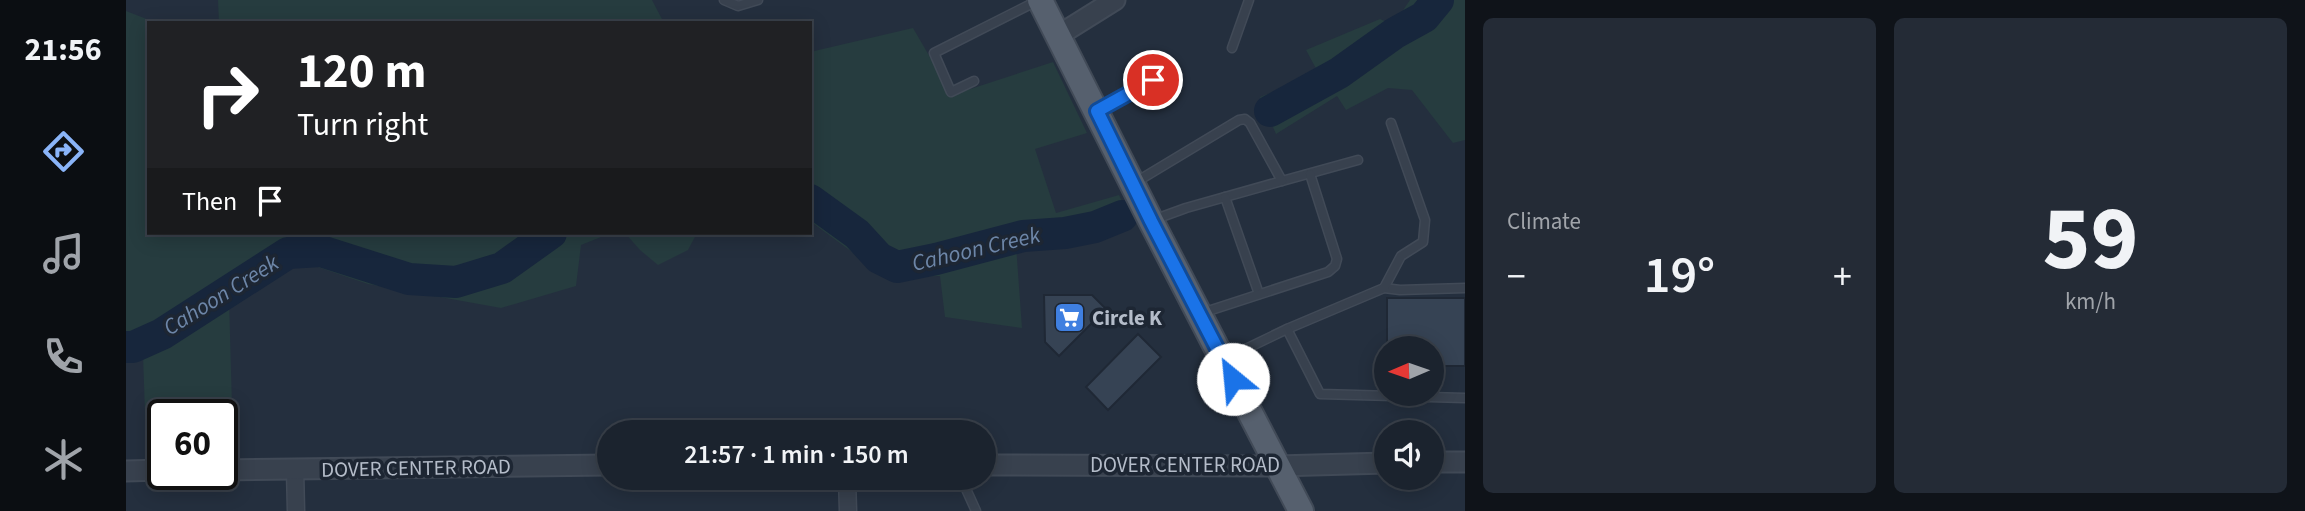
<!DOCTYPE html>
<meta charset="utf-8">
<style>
:root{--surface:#1b232e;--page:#242b36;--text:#f1f3f6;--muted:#a0a4aa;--line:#39404a;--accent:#8ab4f8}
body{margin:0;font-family:"Source Sans 3",sans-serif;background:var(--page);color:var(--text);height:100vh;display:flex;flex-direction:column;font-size:26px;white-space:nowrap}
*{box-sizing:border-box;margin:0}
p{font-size:23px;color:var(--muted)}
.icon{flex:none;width:38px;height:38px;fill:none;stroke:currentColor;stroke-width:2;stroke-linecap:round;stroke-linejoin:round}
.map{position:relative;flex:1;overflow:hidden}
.panel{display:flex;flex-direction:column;gap:18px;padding:18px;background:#0f1319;width:840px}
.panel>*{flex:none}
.top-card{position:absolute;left:21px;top:21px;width:665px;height:214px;border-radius:0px;box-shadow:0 4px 18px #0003,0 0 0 2px var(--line);background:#202124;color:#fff;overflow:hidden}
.needle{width:46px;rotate:268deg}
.fabs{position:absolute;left:1248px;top:336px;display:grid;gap:14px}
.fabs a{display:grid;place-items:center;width:70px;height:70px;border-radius:50%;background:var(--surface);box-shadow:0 4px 18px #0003,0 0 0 2px var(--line);font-size:35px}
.speed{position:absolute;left:21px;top:399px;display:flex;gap:14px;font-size:35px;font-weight:700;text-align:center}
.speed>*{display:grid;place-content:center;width:91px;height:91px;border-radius:50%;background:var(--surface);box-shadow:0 4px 18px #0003,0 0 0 2px var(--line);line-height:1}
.speed .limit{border:4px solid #111;border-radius:10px;background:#fff;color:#111}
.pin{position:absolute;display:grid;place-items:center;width:60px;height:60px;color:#fff;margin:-30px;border:4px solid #fff;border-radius:50%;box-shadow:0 2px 7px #0007}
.me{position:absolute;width:77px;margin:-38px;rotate:332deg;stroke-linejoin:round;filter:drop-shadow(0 0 5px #0008)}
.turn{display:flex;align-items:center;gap:24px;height:147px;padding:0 35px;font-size:32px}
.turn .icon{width:91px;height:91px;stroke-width:2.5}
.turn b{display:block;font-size:49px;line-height:60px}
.then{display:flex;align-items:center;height:66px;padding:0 35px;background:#0003;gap:14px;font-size:26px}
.big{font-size:52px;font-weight:600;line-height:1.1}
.panel .card{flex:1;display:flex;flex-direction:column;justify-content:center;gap:10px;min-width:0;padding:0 24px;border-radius:10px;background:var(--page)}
.panel .dial{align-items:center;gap:0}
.dial b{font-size:91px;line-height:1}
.heat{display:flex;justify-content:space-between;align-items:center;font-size:38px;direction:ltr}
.panel .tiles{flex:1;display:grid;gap:18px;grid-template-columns:repeat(2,1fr)}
.trip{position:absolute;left:471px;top:420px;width:399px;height:70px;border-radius:35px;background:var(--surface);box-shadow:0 4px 18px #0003,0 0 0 2px var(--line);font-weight:600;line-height:70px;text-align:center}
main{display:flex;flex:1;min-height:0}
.menu{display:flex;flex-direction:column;width:126px;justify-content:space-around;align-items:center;background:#0b0e12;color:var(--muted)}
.menu .icon{width:49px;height:49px}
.menu .selected{color:var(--accent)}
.menu b{font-size:32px;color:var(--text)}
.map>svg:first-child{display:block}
.green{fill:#263c3f}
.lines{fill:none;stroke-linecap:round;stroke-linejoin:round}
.river{stroke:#17263c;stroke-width:32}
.building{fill:#364354;stroke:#1f2835;stroke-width:2}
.service-casing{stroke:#414a57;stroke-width:11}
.minor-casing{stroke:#414a57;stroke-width:19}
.tertiary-casing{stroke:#414a57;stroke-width:23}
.primary-casing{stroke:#414a57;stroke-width:28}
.service{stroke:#38414e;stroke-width:8}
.minor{stroke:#38414e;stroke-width:16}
.tertiary{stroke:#38414e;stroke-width:19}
.primary{stroke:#56606e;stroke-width:24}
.route-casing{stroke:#114b97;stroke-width:18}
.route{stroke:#1a73e8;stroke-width:12}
.labels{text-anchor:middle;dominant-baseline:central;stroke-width:7;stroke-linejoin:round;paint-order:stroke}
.poi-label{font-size:21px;font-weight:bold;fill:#b4bcc9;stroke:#1d2633;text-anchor:start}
.street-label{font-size:21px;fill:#b4bcc9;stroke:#1d2633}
.water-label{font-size:23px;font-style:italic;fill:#6d86a8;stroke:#1d2633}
</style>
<main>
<nav class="menu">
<b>21:56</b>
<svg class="icon selected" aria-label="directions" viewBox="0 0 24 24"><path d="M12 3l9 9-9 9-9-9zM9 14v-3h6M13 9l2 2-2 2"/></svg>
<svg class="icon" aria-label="music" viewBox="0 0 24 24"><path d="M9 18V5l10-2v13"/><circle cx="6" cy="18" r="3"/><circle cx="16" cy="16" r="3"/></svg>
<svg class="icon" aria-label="phone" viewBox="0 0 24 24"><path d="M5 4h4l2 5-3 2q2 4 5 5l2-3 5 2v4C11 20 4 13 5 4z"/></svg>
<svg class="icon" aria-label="climate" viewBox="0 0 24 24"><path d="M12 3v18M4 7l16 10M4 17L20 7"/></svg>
</nav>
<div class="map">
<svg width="1339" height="511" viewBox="0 0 1339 511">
<rect width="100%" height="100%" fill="#242f3e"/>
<g class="green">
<polygon points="92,0 526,0 538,23 93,23"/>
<polygon points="1284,0 1339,0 1339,140 1327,143 1286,90 1262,88 1220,110 1211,96 1150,134 1134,97 1193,74 1180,50 1254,19 1267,25"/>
<polygon points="0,11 31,23 23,23 23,233 485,233 455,245 450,286 375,308 242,284 177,262 103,299 107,441 96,442 96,415 37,415 37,442 20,442 17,355 0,355"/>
<polygon points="787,28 826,95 927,62 961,133 909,149 930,213 993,195 1005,221 890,245 896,328 819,317 814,276 760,277 684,221 684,52"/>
<polygon points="499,233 571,233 562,250 532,265 514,250"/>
</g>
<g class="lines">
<g class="river">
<polyline points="1144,111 1213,73 1269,33 1298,17 1312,0"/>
<polyline points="684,200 731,234 753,258 771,267 810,259 897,236 939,233 969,227 996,216"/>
<polyline points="0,347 7,347 36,334 162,253 195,251 283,279 330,282 376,268 425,233"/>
</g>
</g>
<g class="building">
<polygon points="918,295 966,295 980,309 933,356 919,342"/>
<polygon points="1261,298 1339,298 1339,366 1306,366 1306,348 1261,348"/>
<polygon points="1012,334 1035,357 982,410 960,387"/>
</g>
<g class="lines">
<defs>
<g id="service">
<polyline points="598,0 612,6 632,0"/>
<polyline points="1106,48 1123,0"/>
<polyline points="848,81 825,92 808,53 911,1"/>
<polyline points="973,109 1027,80"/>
<polyline points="1156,181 1232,160"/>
<polyline points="1010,182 1113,120 1119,119 1124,123 1156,181 1060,208 1027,220"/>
<polyline points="1099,197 1133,294"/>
<polyline points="1258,288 1274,290 1339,288"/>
<polyline points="1076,313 1202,272 1209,266 1211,259 1184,174"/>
<polyline points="1161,329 1258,288 1275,256 1297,242 1299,220 1265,123"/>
<polyline points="1099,359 1161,329 1194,394 1339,398"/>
<polyline points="835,478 850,511"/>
</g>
<g id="minor">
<polyline points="169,469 170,511"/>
<polyline points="721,478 722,511"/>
</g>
<g id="tertiary">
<polyline points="933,35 989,0"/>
<polyline points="1306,462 1339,462"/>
<polyline points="858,465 1152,466 1260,463"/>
<polyline points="96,470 483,465"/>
<polyline points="0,471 37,470"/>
</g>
<polyline id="primary" points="914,0 1025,221 1175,511"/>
</defs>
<use href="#service" class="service-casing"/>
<use href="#minor" class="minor-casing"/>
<use href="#tertiary" class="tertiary-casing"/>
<use href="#primary" class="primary-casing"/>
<use href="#service" class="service"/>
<use href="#minor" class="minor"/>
<use href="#tertiary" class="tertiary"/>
<use href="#primary" class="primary"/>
</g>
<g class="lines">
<defs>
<polyline id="route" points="1027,80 971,111 1025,221 1107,379"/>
</defs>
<use href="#route" class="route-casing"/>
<use href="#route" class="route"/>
</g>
<defs>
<symbol id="supermarket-square" viewBox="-11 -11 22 22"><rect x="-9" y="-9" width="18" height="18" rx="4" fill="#3f7fe0" stroke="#1d2633"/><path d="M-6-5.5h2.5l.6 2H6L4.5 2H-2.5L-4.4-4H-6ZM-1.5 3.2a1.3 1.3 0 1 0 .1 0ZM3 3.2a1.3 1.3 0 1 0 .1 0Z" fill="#fff"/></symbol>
</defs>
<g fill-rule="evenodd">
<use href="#supermarket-square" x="926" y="300" width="35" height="35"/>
</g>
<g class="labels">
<g class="poi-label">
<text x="966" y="318">Circle K</text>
</g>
<g class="street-label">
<text x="1059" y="465">DOVER CENTER ROAD</text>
<text transform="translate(290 468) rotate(-1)">DOVER CENTER ROAD</text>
</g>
<g class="water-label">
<text transform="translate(850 249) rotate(-13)">Cahoon Creek</text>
<text transform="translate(95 295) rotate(-32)">Cahoon Creek</text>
</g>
</g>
</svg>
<div class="fabs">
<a><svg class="needle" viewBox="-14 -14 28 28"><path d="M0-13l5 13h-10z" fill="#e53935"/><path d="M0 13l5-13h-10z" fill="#a0a4aa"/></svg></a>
<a><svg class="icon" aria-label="sound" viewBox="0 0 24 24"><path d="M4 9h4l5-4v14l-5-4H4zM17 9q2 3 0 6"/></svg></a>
</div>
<div class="speed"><div class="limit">60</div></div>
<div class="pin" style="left:1027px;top:80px;background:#d93025"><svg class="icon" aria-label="arrive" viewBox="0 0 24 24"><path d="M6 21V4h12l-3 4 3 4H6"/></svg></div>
<svg class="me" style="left:1107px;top:379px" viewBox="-20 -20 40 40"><circle r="19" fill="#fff"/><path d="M0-13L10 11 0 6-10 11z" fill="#1a73e8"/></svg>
<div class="trip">21:57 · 1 min · 150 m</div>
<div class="top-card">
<div class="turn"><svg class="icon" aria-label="right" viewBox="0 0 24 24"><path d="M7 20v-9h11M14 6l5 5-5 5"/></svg><div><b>120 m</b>Turn right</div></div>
<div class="then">Then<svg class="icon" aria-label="arrive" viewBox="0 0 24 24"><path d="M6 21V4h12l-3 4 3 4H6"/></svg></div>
</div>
</div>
<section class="panel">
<div class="tiles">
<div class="card"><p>Climate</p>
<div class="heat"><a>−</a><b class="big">19°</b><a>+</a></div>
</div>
<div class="card dial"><b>59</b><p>km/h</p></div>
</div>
</section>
</main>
